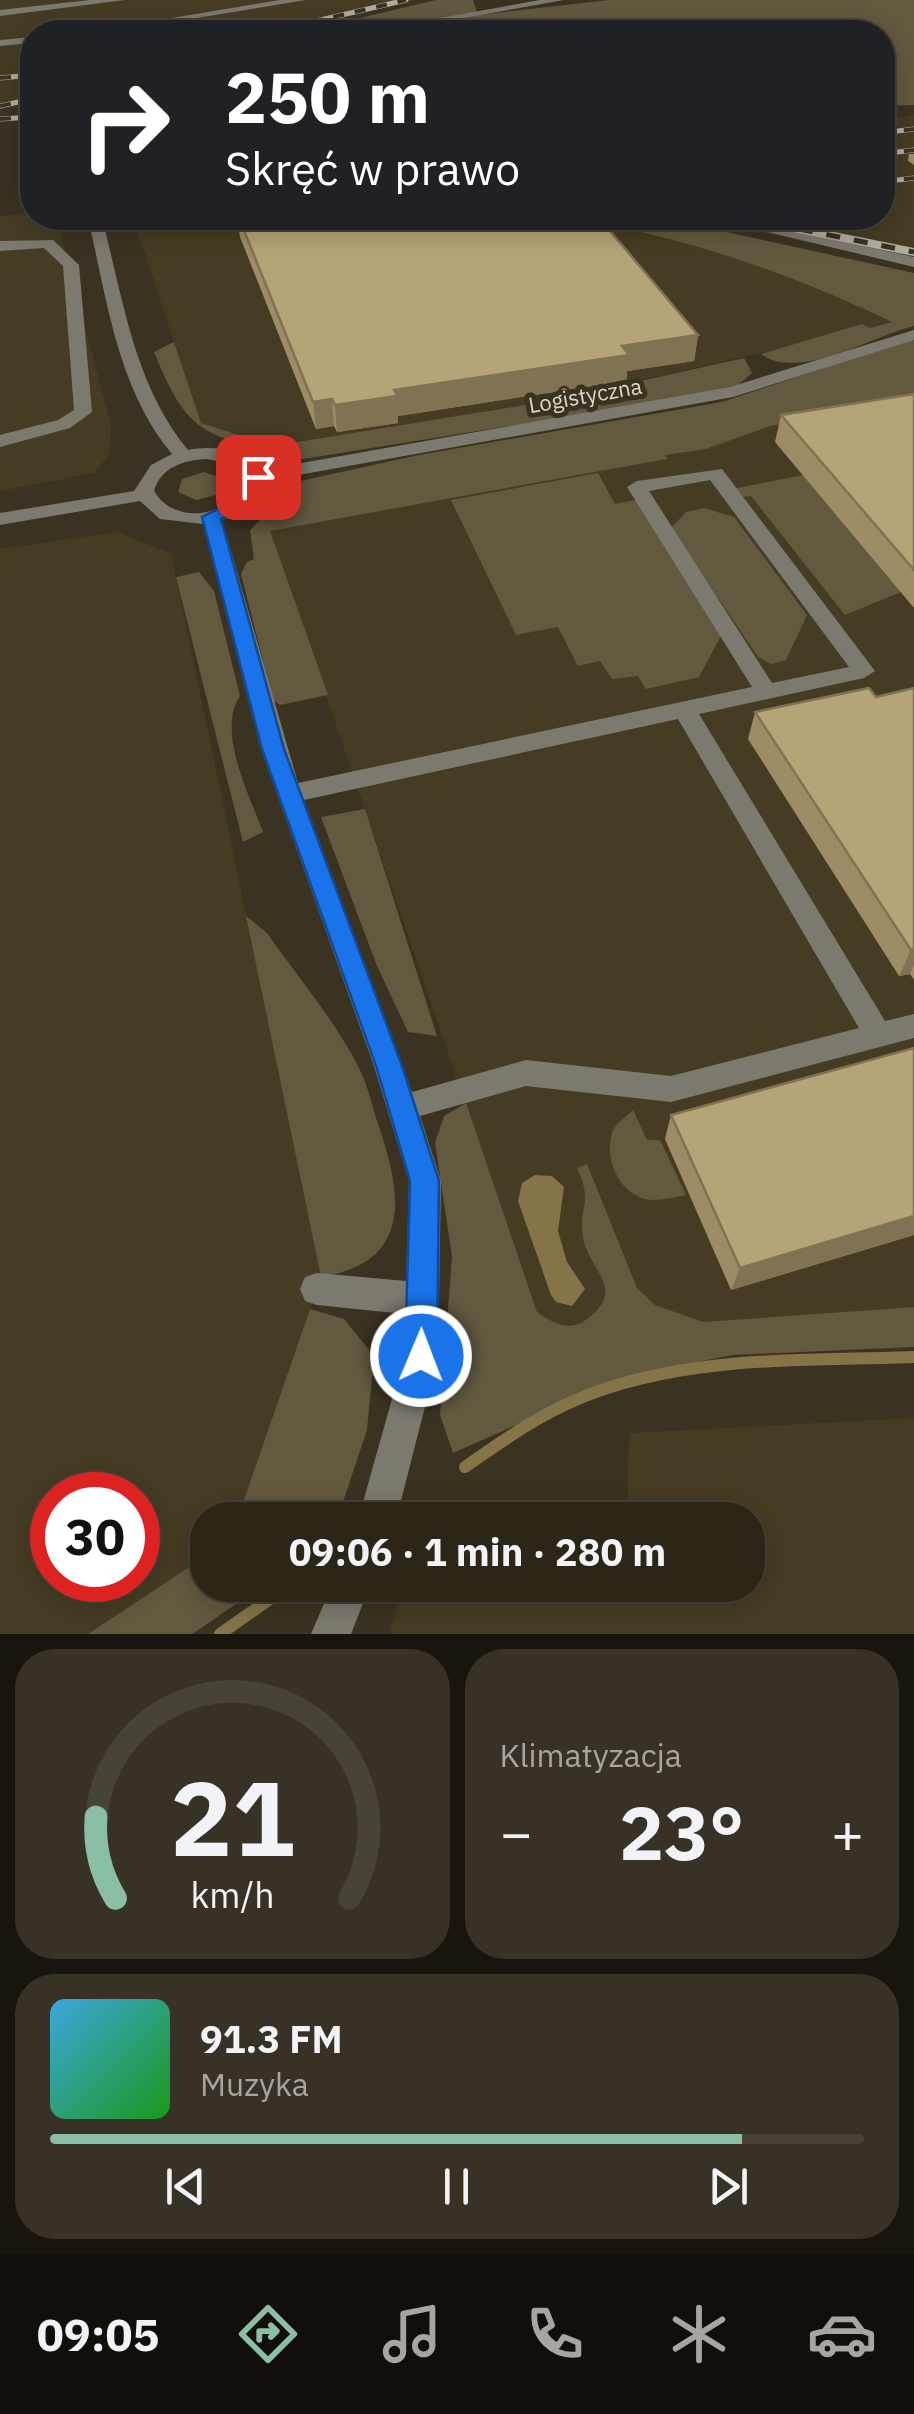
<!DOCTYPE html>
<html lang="pl">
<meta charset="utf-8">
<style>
:root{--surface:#2c2619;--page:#383226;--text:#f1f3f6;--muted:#a6a5a2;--line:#484338;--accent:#8abfa5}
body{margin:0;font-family:"IBM Plex Sans",sans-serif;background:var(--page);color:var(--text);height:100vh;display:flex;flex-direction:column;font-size:38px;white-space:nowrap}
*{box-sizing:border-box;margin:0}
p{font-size:32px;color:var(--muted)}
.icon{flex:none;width:55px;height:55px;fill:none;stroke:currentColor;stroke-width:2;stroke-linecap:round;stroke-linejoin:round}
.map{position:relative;height:1634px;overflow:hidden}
.side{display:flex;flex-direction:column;gap:15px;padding:15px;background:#18150e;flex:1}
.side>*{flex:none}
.guide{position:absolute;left:20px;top:20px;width:875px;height:210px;border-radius:40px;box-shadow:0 5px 25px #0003,0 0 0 2px var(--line);background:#202124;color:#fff;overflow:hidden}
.speed{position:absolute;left:30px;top:1472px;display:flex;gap:20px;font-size:50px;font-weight:700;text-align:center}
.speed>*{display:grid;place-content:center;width:130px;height:130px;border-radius:50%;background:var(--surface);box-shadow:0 5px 25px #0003,0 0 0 2px var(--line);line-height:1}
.speed .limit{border:15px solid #d22;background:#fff;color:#111}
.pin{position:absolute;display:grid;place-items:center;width:85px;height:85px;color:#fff;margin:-42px;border-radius:20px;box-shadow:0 5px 15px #0006}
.me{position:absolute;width:110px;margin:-55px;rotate:1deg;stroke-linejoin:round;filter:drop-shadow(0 0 8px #0008)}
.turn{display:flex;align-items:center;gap:35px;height:210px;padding:0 40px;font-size:45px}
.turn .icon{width:130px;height:130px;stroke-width:2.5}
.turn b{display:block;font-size:70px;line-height:85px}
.big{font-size:75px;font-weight:700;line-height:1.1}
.side .card{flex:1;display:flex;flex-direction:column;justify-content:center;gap:15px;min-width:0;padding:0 35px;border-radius:40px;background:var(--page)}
.side .dial{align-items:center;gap:0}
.dial svg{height:260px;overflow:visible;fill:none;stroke:var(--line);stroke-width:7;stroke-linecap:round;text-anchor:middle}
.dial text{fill:var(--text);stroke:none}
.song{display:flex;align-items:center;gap:30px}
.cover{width:120px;height:120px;border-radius:15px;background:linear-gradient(135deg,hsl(200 70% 55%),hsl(120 70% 35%))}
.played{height:10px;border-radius:5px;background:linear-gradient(90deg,var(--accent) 85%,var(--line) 85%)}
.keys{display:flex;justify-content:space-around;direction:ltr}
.heat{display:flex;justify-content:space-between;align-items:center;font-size:55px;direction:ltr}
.side .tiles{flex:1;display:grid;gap:15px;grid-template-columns:1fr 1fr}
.card:last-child{grid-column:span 2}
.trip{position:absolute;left:190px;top:1502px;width:575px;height:100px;border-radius:40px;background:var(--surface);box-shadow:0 5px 25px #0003,0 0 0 2px var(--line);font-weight:700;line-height:100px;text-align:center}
.tab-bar{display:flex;height:160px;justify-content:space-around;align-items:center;background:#120f0a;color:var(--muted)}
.tab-bar .icon{width:70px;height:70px}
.tab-bar .on{color:var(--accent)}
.tab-bar b{font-size:45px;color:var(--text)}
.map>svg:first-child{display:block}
.built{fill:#463c23;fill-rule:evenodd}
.green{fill:#62593f}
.water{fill:#847448}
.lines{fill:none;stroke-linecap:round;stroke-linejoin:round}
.stream{stroke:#847448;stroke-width:12}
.minor{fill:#7c796f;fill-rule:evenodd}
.rail-far1-casing{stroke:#b0ac9f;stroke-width:5}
.rail-casing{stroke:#b0ac9f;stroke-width:8}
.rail-far1{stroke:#3a3321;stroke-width:4;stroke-dasharray:11;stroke-linecap:butt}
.rail{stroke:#3a3321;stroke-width:5;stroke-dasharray:14;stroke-linecap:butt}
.wall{fill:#9c8d66}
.shaded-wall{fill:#7f7353}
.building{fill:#b5a477;stroke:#7f7353;stroke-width:2.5}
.route{fill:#1a73e8;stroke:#114b97;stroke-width:2.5}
.labels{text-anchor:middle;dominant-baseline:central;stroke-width:10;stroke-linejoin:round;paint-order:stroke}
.far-street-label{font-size:22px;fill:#dbd7cc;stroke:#3a3321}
</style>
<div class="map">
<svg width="914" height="1634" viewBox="0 0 914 1634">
<rect width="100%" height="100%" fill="#3a3321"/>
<g class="built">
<polygon points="0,0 418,0 281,32 32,32 32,103 0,110"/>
<polygon points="914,115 914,266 698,218 882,218 883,119"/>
<polygon points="32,213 32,218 56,218 111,425 109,454 95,473 0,491 0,216"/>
<polygon points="192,218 571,218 697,243 815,285 894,323 870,328 862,324 825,338 550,401 272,446 201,423 135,224"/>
<polygon points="914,399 914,1307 544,1334 270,531 666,459 652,434"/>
<path d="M116 532 171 553 321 1277 237 1520H208L207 1555 88 1634H0V549ZM52 1495H138V1580H52Z"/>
<polygon points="914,1418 914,1634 390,1634 402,1585 748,1585 748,1520 627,1520 629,1433"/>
</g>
<g class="green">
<polygon points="436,0 473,0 478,15 609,0 914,0 914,105 883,106 882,32 748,32 730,19 593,32 301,32"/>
<path d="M571 218H662L914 273V326C872 336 799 382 761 354L862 324 870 328 892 322C788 272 685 237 571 218Z"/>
<polygon points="914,338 914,399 770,426 706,449 665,455 667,459 270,531 328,695 280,705 273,700 241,574 247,562 254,559 250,530 300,481 419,455 722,402"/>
<path d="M174 342 201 423 272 446 550 401 744 358 752 373 738 385 683 398 291 461 288 456C204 433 189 438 154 352Z"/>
<polygon points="204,472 224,479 220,494 196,500 178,492 182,479"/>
<polygon points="598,473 615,504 636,500 724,630 699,677 646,689 638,676 612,679 600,661 578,666 558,627 516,635 451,500"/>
<polygon points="803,475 901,592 845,615 751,496 742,497 733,489"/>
<polygon points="704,508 734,517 807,615 786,660 771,664 758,657 671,528 686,512"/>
<path d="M199 572 214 591 240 696C216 732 250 796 263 832L243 842 176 577Z"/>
<polygon points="365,809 437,1036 408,1032 377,966 321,817"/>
<path d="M246 916 267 933C297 976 334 1019 358 1066 367 1083 372 1105 378 1124 402 1193 414 1262 321 1277Z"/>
<path d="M466 1103 537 1312C553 1323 569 1333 587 1319 628 1289 588 1270 583 1237 578 1205 594 1204 577 1168L587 1164 637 1288 655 1305 703 1322 914 1307V1347L732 1355 624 1377 453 1453 440 1415 452 1256 435 1143 444 1116Z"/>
<path d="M633 1110 647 1140H660L686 1195C675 1197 664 1200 653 1200 622 1199 603 1161 612 1133 615 1124 626 1117 633 1110Z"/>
<polygon points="310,1309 344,1319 374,1356 367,1430 337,1520 237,1520"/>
<polygon points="207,1555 208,1585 264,1585 192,1634 88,1634"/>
</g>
<polygon class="water" points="535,1175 552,1176 564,1187 558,1231 567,1262 585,1289 572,1306 556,1302 551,1295 518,1201 522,1183"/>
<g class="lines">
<g class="stream">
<path d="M465 1467C501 1442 537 1416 578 1399 682 1355 803 1361 914 1357"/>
<polyline points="220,1634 277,1594"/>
</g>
<g class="minor">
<polygon points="90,0 125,0 0,16 0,10"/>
<polygon points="280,0 306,0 112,32 87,32"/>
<polygon points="540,0 564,0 385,32 362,32"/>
<polygon points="32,37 32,43 0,46 0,40"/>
<path d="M88 218H102C123 298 134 385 188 450 215 445 244 449 262 470L730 387 914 330V340L733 397 265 481C259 503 243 515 222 520L298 783 752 687 627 487 637 481 722 469 875 671 864 678 699 714 885 1021 914 1014V1038L671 1102 526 1086 420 1116 441 1181 438 1356 396 1520H358L404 1356 405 1314 317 1305 305 1301 300 1289 305 1277 317 1273 406 1281 409 1181 374 1066 261 749 203 524 160 519 140 501 0 525V513L134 491 151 465 172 454C117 388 107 299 88 218ZM207 459 232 464 247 477C235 516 176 528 154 491 161 467 184 460 207 459ZM710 480 849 667 772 683 649 491ZM678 719 859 1028 671 1076 526 1060 412 1092 304 800Z"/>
<polygon points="709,218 733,218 914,257 914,267"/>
<polygon points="53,240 79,265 92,412 70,428 0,447 0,435 58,420 74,410 63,266 44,248 0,251 0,241"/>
<polygon points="332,1585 370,1585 351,1634 311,1634"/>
</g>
<defs>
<g id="rail-far1">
<polyline points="269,32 406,0"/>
<polyline points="0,78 32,75"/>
<polyline points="0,106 32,99"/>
<polyline points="0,119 32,117"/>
<polyline points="882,133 914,129"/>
<polyline points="882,154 914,150"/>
<polyline points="882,182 914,178"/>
</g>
<g id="rail">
<polyline points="882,182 893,181"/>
<polyline points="744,218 914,252"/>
<polyline points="73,226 131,219"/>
</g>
</defs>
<use href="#rail-far1" class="rail-far1-casing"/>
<use href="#rail" class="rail-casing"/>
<use href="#rail-far1" class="rail-far1"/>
<use href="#rail" class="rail"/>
</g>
<g class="wall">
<polygon points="909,154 914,154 914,165 908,161"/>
<polygon points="237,218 435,218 443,229 698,335 694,361 627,371 626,381 398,416 398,423 337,432 334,426 316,429 240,237"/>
<polygon points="914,394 914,608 775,442 781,415"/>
<polygon points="914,688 914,980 910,974 899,976 748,739 755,712 876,697"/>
<polygon points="914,1048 914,1235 731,1290 665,1139 671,1115"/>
</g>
<g class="shaded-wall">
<polygon points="698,335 694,361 627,371 626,381 398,416 398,423 337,432 335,405 394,390 622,346"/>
<polygon points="332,399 334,426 316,429 313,402"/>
<polygon points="914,949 914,964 910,974 899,976 911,950"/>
<polygon points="914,1216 914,1235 731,1290 740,1268"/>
</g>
<g class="building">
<polygon points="239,218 435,218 443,229 533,218 599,218 698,335 622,346 629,355 394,390 397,396 335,405 332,399 313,402"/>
<polygon points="914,394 914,570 781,415"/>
<polygon points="869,688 876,697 914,688 914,949 911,950 755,712"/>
<polygon points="914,1048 914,1216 740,1268 671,1115"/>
</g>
<polygon class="route" points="251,473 264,473 266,487 251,507 221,519 284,749 402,1066 439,1181 437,1356 432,1367 421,1371 410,1367 405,1356 410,1181 376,1066 262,749 202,517 238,499"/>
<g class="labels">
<g class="far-street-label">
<text transform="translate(585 395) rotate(-10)">Logistyczna</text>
</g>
</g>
</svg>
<div class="speed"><div class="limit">30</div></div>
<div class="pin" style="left:258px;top:477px;background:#d93025"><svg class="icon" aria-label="arrive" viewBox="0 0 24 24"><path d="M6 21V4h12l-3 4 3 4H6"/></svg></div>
<svg class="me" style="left:421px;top:1356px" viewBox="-20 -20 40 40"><circle r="17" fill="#1a73e8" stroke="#fff" stroke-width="3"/><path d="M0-11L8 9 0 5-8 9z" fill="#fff"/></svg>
<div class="trip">09:06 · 1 min · 280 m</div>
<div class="guide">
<div class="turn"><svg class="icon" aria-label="right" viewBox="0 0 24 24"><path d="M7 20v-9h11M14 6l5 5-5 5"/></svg><div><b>250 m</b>Skręć w prawo</div></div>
</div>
</div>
<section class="side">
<div class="tiles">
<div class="card dial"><svg viewBox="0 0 100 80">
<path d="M14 69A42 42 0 1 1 86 69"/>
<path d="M14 69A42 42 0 0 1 8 44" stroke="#8abfa5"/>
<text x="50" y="56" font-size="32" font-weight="700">21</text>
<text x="50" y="72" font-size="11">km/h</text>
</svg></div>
<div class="card"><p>Klimatyzacja</p>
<div class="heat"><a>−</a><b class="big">23°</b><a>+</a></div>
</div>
<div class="card">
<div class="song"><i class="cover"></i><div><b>91.3 FM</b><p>Muzyka</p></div></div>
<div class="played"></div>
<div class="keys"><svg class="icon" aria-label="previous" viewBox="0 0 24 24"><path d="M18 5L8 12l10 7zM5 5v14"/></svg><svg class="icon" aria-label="pause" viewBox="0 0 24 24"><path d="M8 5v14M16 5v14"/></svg><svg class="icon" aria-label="next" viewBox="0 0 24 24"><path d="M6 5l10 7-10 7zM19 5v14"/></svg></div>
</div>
</div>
</section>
<nav class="tab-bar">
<b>09:05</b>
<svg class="icon on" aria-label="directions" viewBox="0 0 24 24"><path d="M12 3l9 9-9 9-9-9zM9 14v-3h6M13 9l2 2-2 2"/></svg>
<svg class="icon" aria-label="music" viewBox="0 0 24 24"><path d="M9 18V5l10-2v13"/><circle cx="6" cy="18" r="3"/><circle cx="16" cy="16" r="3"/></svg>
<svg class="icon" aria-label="phone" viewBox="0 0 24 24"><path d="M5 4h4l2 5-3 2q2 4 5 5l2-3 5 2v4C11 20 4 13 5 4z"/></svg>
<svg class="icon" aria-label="climate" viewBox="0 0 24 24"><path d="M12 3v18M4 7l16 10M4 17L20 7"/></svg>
<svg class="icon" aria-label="car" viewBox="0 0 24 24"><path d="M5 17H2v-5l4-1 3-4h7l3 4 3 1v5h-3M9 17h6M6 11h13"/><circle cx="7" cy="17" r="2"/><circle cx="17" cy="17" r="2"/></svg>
</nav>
